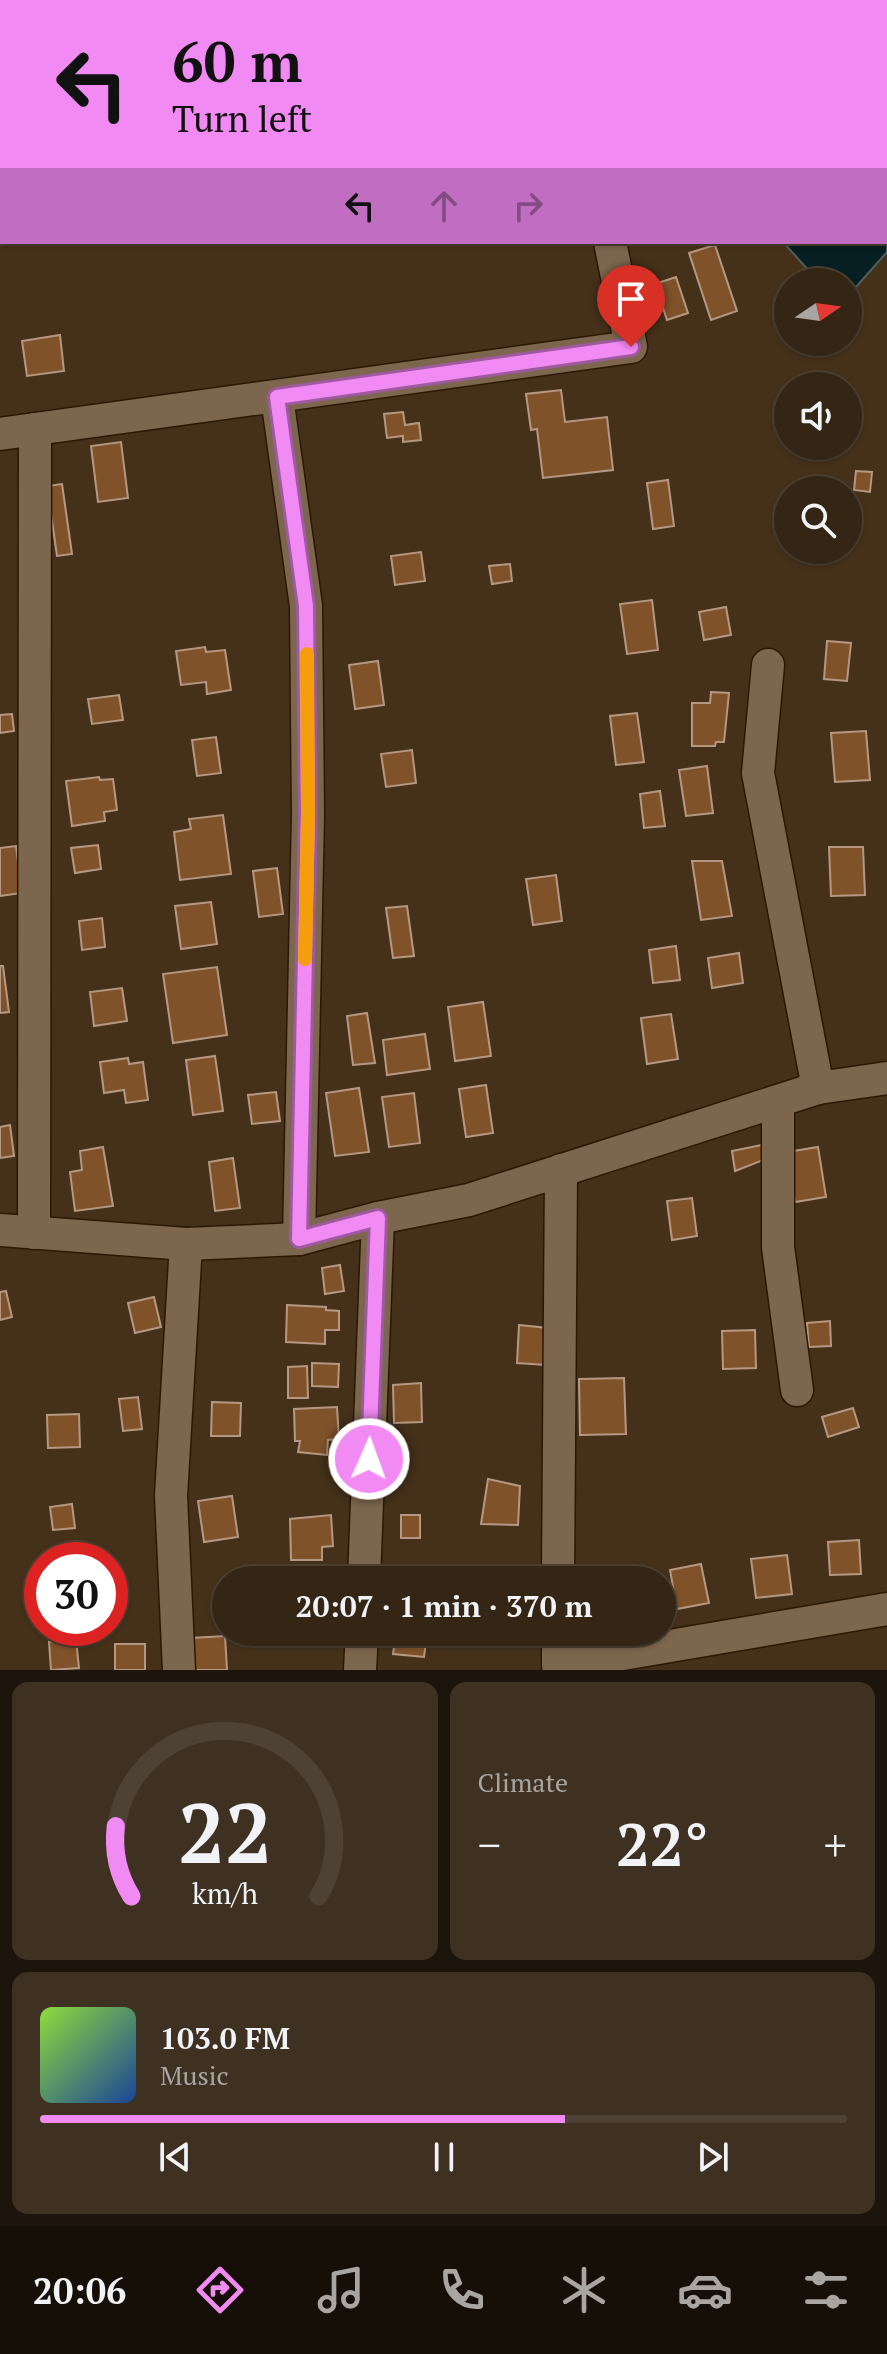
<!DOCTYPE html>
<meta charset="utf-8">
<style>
:root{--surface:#342514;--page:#3f3122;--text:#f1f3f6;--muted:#a9a5a0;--line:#4e4234;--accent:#f28af3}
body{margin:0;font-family:"PT Serif",serif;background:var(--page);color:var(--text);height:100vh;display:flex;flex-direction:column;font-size:30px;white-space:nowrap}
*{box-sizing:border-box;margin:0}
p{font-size:26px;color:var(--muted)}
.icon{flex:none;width:44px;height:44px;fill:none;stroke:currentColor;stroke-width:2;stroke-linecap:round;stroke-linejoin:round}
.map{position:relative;height:1670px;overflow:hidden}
.drawer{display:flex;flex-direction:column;gap:12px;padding:12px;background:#1d140b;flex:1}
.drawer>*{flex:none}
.hud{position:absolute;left:0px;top:0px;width:888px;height:244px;box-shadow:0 2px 6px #0004,0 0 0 2px var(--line);background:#f28af3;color:#111;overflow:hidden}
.needle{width:52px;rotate:77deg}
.buttons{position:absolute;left:774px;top:268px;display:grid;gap:16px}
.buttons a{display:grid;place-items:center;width:88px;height:88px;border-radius:50%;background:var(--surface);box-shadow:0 2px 6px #0004,0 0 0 2px var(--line);font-size:40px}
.speed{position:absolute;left:24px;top:1542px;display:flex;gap:16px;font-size:40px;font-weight:700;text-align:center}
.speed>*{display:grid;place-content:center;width:104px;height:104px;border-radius:50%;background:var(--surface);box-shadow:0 2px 6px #0004,0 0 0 2px var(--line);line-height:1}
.speed .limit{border:12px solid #d22;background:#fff;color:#111}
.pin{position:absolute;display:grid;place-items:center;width:68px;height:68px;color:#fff;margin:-82px -34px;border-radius:50% 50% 50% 0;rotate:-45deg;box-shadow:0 0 8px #0007}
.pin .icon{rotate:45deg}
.me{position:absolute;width:88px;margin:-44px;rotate:2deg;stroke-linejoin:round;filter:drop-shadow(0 0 6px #0008)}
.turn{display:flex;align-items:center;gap:28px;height:168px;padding:0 40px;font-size:36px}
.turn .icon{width:104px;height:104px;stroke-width:2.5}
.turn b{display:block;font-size:56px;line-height:68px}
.lanes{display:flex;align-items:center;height:76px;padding:0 40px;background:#0003;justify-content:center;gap:40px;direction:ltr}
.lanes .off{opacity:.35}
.big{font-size:60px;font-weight:600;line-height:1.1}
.drawer .card{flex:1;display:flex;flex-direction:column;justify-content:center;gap:12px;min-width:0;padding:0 28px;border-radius:16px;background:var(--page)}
.drawer .dial{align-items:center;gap:0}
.dial svg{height:208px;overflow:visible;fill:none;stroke:var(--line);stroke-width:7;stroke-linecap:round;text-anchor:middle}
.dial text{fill:var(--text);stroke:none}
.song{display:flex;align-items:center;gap:24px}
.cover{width:96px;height:96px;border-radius:12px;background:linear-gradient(135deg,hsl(90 70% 55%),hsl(220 70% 35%))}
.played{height:8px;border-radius:4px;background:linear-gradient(90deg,var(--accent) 65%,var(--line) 65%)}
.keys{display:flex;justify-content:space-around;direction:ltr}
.heat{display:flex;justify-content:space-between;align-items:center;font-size:44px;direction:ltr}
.drawer .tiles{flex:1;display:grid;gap:12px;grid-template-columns:1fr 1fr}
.card:last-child{grid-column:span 2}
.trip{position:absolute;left:212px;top:1566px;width:464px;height:80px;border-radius:40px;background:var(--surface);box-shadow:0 2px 6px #0004,0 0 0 2px var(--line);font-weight:600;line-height:80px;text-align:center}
.tab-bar{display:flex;height:128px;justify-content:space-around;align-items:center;background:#150f08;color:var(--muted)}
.tab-bar .icon{width:56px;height:56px}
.tab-bar .selected{color:var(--accent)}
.tab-bar b{font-size:36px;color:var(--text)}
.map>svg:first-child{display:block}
.water{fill:#051f23;stroke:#505f5e;stroke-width:2}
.building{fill:#80522a;stroke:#b59883;stroke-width:2}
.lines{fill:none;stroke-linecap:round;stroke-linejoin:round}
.minor-casing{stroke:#2b1803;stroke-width:35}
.minor{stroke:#7d664e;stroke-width:32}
.route-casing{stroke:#9d5a9e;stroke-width:20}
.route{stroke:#f28af3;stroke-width:14}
.slow{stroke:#f59e0b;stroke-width:14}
</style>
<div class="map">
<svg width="887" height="1670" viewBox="0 0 887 1670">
<rect width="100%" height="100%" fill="#45311a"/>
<polygon class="water" points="696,0 887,0 887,252 848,296 848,282 819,282 783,242 886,242 886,2 693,2"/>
<g class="building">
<polygon points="715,245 737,311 711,320 689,253"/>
<polygon points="676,277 688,313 667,320 655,284"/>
<polygon points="60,335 64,371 27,376 22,341"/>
<polygon points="561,390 565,422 607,417 613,470 543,478 537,429 531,430 526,394"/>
<polygon points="403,412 405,425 419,423 421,440 403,442 403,436 387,438 384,414"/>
<polygon points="121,442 128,498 98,502 91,446"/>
<polygon points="856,471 872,472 870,492 854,490"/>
<polygon points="668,480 674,526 653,529 647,483"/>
<polygon points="62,484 72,554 57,556 47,486"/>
<polygon points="421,552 425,581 395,585 391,556"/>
<polygon points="510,564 512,581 492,584 489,566"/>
<polygon points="652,600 658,650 627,654 620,604"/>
<polygon points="726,607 731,635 704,640 699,612"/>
<polygon points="827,641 851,643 847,681 824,679"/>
<polygon points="205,647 206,652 225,650 231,690 207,694 206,682 181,685 176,651"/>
<polygon points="378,661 384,705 355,709 349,665"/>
<polygon points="711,692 729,693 724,742 716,742 715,746 692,746 692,703 710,703"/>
<polygon points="119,695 123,720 92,724 88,699"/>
<polygon points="637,713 644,762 616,765 610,716"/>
<polygon points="12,714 14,731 0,733 0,715"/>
<polygon points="866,731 870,780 835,782 831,733"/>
<polygon points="216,737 221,773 197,776 192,740"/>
<polygon points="412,750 416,783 386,787 381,754"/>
<polygon points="707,766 713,813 686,816 679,770"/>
<polygon points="99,777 100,780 113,779 117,810 104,812 105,821 72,826 66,781"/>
<polygon points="660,791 665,826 644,828 640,794"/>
<polygon points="223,815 231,874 180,880 174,832 191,829 189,819"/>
<polygon points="98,845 101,869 75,873 71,848"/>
<polygon points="16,846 22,893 0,896 0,848"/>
<polygon points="829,847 863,847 865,895 831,896"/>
<polygon points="692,861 722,861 732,916 701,920"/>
<polygon points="277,868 283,914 259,917 253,871"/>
<polygon points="556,875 562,921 533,925 526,879"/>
<polygon points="211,902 217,944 181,949 175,906"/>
<polygon points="407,906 414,956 393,958 386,908"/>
<polygon points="102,918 105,947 82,950 79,921"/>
<polygon points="676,946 680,980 653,983 649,950"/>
<polygon points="739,953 743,983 712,988 708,958"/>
<polygon points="0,966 3,966 9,1012 0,1013"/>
<polygon points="217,967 227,1035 173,1043 163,974"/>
<polygon points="122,988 127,1021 94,1026 90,992"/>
<polygon points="483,1002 491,1056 455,1061 448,1007"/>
<polygon points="367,1013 375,1063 353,1065 347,1016"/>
<polygon points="671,1014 678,1059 647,1064 641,1018"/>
<polygon points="425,1034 430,1069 387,1075 383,1040"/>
<polygon points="215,1056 223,1111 193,1115 186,1060"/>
<polygon points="128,1058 129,1064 143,1062 148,1100 126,1103 124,1090 104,1093 100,1062"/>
<polygon points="486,1085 493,1133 466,1137 459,1089"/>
<polygon points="359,1088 369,1152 335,1156 326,1093"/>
<polygon points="276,1092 280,1121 252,1124 248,1095"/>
<polygon points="414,1093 420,1143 389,1147 382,1097"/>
<polygon points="10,1125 14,1156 0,1158 0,1127"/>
<polygon points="771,1143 771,1157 735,1171 732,1151"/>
<polygon points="103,1147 113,1206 75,1211 70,1172 82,1170 80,1151"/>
<polygon points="818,1147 826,1197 795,1202 787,1152"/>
<polygon points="233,1158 240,1208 215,1211 209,1162"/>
<polygon points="692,1198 697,1236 672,1240 667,1201"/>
<polygon points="340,1265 344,1291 325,1294 322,1268"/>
<polygon points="6,1291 12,1317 0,1320 0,1292"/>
<polygon points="154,1297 161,1327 135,1333 128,1303"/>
<polygon points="287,1305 326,1307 326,1310 339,1311 339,1330 325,1330 325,1344 286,1342"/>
<polygon points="830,1321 831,1346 809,1347 807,1323"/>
<polygon points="519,1325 548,1328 546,1365 517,1363"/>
<polygon points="755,1330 756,1368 723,1369 722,1331"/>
<polygon points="312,1363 339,1364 338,1387 312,1386"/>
<polygon points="307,1366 308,1398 288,1398 288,1367"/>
<polygon points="624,1378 626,1434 580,1435 579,1379"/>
<polygon points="421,1383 422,1422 394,1423 393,1385"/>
<polygon points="138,1397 142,1429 123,1431 119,1399"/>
<polygon points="212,1402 241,1403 240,1436 211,1436"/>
<polygon points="337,1407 339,1439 328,1440 327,1455 298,1452 300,1441 295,1441 294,1409"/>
<polygon points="853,1408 859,1427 828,1437 822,1417"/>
<polygon points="79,1414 80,1447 48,1448 47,1415"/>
<polygon points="488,1479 520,1486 518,1525 481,1524"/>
<polygon points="232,1496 238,1537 204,1542 198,1501"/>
<polygon points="72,1504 75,1528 53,1530 50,1507"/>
<polygon points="331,1515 333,1546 322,1547 322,1560 291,1560 290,1519"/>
<rect x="401" y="1515" width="19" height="23"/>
<polygon points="859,1540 861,1574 830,1575 828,1542"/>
<polygon points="787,1555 792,1594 756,1598 751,1559"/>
<polygon points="701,1564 709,1603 677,1609 670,1570"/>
<polygon points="396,1632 427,1634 424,1657 393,1654"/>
<polygon points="225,1636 227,1670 193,1670 191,1638"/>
<polygon points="76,1639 79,1668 51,1670 49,1642"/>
<rect x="115" y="1644" width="30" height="26"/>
</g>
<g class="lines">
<defs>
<g id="minor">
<polyline points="456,0 460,2"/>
<polyline points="277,397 306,606 308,814 299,1239"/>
<polyline points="0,434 631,347 610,242"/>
<polyline points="768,665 758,773 818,1088"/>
<polyline points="778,1101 778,1247 797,1390"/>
<polyline points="0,1230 186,1244 299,1239 378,1218 469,1200 818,1088 887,1078"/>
<polyline points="34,1233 35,429"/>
<polyline points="364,1580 378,1218"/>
<polyline points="558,1580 561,1170"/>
<polyline points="558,1632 558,1665 887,1609"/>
<polyline points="179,1670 171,1496 186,1244"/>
<polyline points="360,1670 362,1632"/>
</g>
</defs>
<use href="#minor" class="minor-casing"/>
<use href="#minor" class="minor"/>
</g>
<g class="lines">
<defs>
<polyline id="route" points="369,1459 378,1218 299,1239 308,814 306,606 277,397 631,347"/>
</defs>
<use href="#route" class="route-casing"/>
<use href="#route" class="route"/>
<polyline class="slow" points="305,959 308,814 307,654"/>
</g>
</svg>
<div class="buttons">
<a><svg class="needle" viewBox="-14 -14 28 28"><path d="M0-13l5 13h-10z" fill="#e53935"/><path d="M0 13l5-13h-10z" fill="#a9a5a0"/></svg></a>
<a><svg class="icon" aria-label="sound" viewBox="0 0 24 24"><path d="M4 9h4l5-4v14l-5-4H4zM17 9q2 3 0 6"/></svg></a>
<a><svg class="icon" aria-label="search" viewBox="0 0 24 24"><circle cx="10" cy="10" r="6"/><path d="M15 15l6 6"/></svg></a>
</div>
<div class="speed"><div class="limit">30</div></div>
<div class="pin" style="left:631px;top:347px;background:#d93025"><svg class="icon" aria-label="arrive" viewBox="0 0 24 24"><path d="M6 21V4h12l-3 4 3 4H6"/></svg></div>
<svg class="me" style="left:369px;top:1459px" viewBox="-20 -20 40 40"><circle r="17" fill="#f28af3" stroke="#fff" stroke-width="3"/><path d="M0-11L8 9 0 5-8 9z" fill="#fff"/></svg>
<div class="trip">20:07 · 1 min · 370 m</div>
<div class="hud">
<div class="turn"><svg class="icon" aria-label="left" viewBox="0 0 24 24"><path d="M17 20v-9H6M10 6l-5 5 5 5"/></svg><div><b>60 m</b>Turn left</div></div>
<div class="lanes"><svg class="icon" aria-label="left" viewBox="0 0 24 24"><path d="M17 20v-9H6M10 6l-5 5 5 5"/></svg><svg class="icon off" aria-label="ahead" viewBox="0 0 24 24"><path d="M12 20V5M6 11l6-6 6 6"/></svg><svg class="icon off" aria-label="right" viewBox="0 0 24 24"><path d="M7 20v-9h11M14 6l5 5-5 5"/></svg></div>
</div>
</div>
<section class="drawer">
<div class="tiles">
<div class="card dial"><svg viewBox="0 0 100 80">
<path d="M14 69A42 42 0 1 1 86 69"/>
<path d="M14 69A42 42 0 0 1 8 42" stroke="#f28af3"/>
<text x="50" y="56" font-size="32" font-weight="700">22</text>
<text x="50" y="72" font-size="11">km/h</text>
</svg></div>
<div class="card"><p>Climate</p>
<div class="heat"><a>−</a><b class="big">22°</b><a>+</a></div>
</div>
<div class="card">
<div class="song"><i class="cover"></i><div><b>103.0 FM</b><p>Music</p></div></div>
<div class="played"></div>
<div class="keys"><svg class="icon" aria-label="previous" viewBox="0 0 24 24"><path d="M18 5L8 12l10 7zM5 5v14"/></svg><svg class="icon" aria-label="pause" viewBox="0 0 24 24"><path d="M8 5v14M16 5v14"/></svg><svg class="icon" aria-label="next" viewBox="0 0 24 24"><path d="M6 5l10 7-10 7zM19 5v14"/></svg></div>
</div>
</div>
</section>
<nav class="tab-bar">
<b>20:06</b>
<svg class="icon selected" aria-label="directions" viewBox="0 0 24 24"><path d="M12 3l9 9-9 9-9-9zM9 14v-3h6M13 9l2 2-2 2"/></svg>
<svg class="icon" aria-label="music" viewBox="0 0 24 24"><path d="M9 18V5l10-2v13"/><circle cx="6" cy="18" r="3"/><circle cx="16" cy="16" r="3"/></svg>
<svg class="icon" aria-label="phone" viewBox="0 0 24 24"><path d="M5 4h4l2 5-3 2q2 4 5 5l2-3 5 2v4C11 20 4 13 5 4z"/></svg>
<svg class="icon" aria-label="climate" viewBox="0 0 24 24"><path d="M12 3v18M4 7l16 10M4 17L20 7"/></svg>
<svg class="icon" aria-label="car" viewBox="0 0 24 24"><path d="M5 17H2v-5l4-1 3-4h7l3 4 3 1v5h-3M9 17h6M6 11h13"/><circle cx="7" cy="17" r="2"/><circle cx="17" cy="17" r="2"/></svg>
<svg class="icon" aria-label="filters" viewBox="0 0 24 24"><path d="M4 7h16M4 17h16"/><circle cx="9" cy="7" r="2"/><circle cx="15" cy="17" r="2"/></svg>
</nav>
